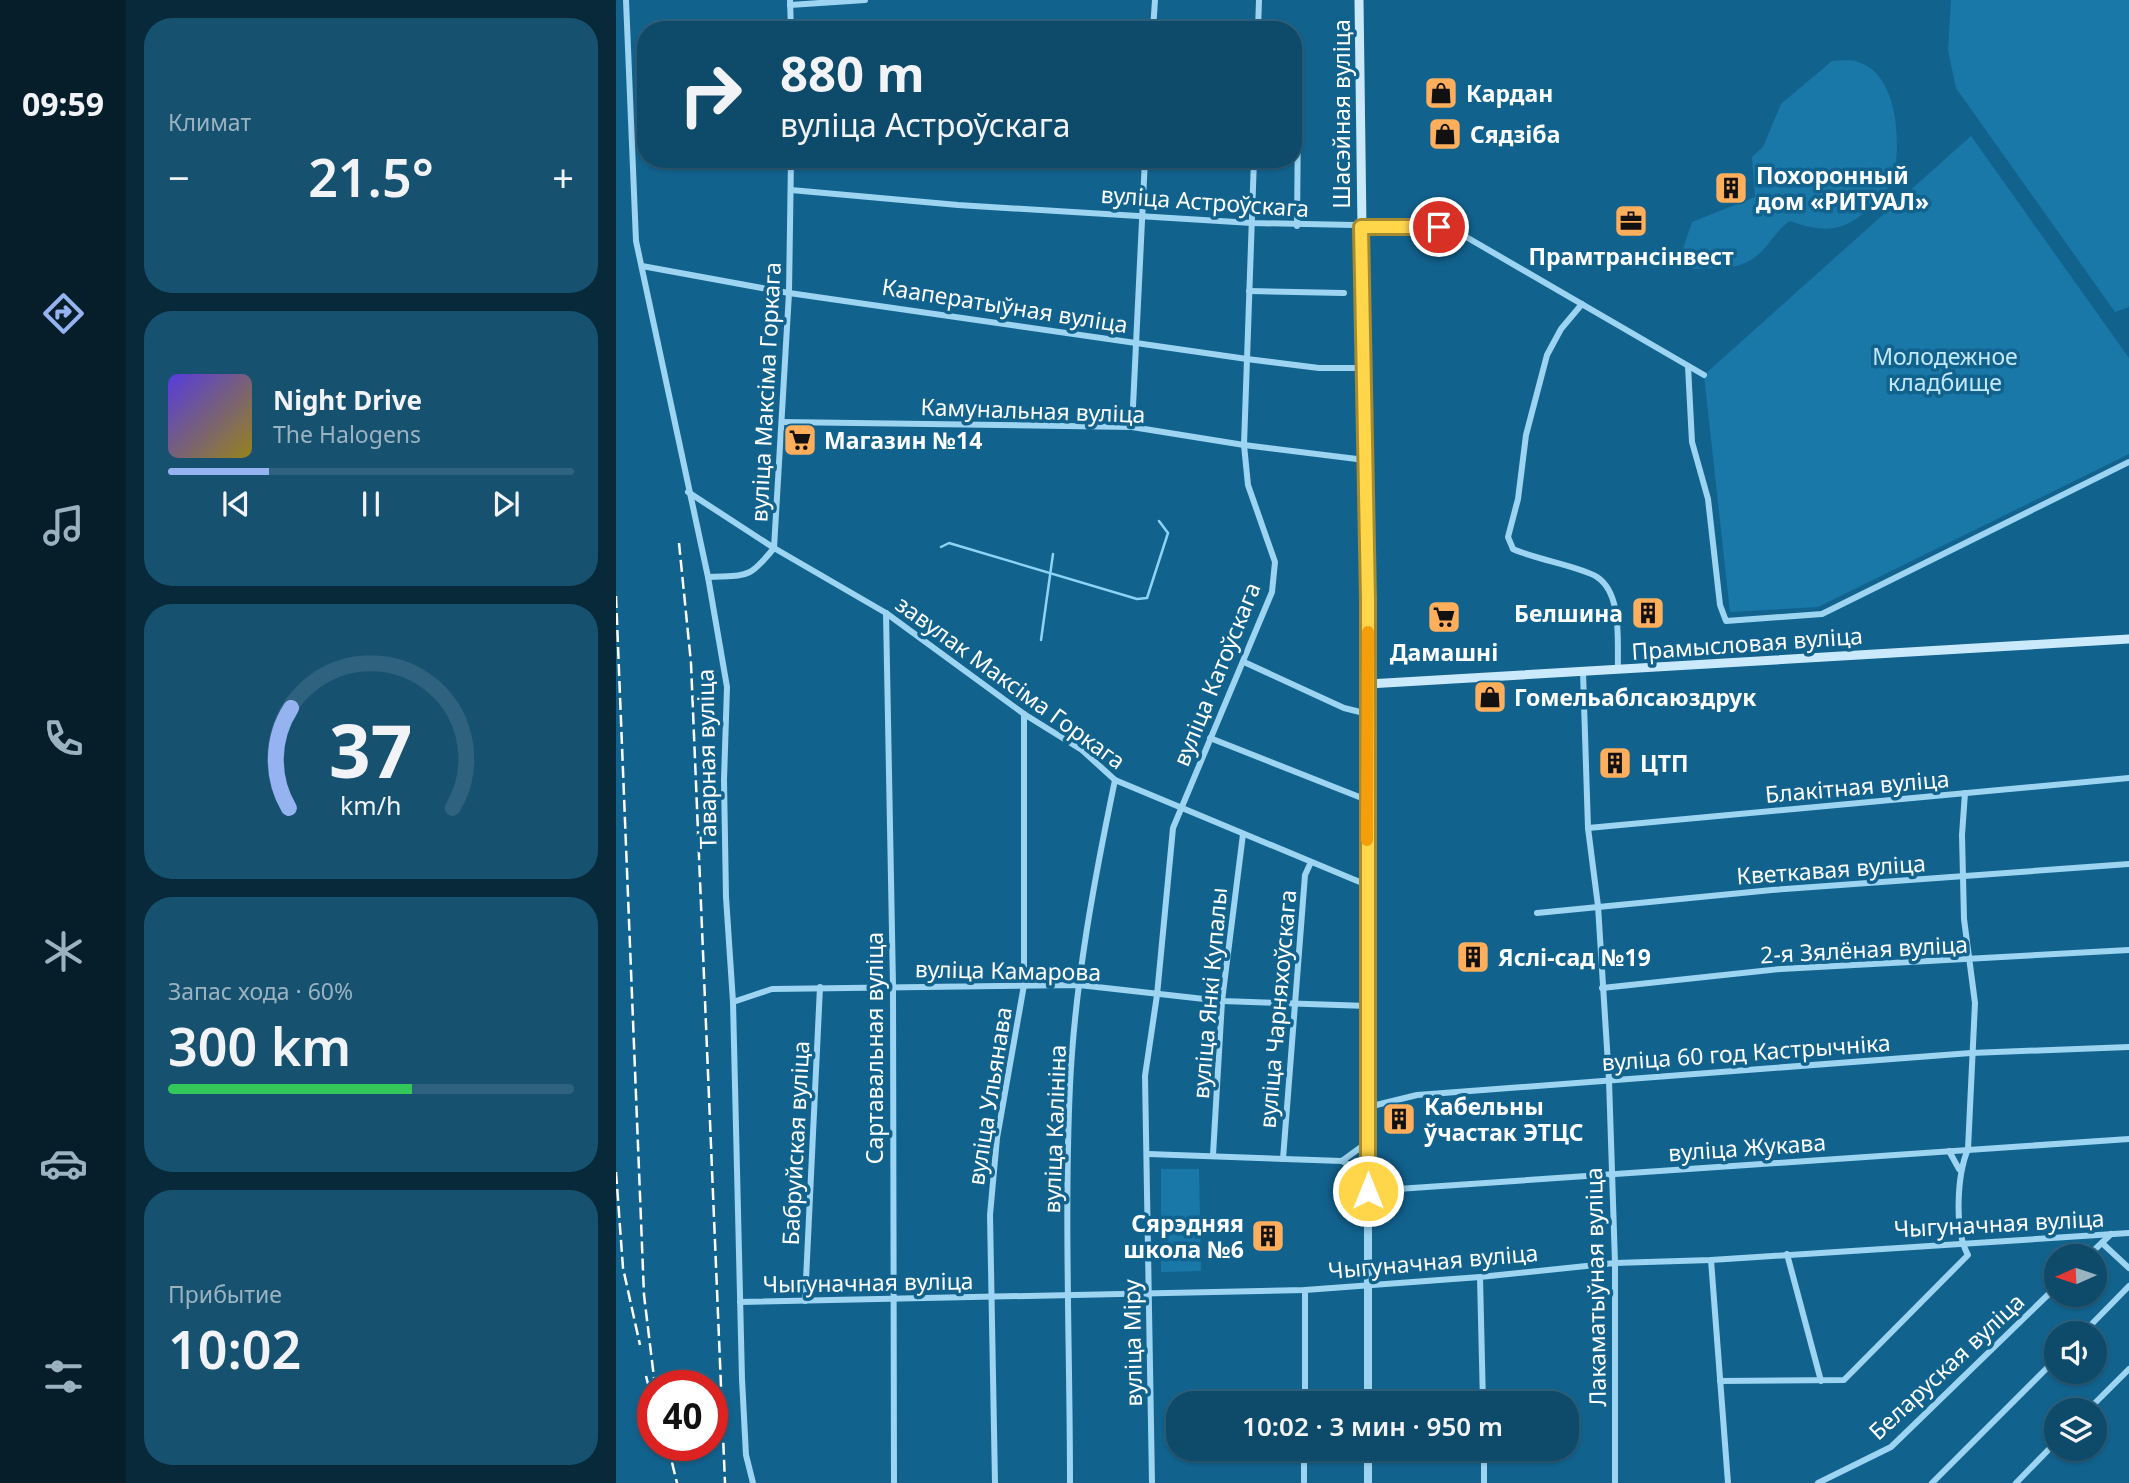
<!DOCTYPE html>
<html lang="ru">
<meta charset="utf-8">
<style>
:root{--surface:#0e4a6a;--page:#175170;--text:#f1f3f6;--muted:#9bb3c1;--line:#2e627e;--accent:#95b2f1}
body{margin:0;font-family:"Noto Sans",sans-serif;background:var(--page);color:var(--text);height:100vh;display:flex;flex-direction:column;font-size:26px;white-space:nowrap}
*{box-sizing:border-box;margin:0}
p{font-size:23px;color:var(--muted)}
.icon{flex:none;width:38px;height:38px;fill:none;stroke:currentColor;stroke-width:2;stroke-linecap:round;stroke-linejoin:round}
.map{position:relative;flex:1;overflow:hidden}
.side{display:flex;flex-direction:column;gap:18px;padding:18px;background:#08293a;width:490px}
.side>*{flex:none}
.banner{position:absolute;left:21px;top:21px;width:665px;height:147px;border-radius:28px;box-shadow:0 2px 5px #0004,0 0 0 2px var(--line);background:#0e4a6a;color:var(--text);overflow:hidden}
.needle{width:46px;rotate:267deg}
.buttons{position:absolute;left:1428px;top:1244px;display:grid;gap:14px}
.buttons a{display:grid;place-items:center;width:63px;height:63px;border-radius:50%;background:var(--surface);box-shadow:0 2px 5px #0004,0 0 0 2px var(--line);font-size:35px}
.speed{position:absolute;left:21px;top:1370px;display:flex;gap:14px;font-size:35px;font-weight:700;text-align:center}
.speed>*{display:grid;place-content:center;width:91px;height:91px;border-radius:50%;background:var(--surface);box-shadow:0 2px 5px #0004,0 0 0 2px var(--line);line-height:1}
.speed .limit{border:10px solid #d22;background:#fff;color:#111}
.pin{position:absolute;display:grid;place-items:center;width:60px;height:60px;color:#fff;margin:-30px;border:4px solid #fff;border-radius:50%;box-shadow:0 2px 7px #0007}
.me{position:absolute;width:77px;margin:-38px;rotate:0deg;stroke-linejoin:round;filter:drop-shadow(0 0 5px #0008)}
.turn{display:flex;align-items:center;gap:24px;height:147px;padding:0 28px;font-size:32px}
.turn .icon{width:91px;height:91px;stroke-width:2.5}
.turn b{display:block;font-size:49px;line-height:60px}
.big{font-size:52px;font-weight:600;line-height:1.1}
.side .widget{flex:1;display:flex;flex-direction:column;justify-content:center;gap:10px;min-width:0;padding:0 24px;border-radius:28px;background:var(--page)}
.side .dial{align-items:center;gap:0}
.dial svg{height:182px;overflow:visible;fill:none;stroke:var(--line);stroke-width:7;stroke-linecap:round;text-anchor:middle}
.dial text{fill:var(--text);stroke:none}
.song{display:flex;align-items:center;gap:21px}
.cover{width:84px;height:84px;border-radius:10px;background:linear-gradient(135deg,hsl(250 70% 55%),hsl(50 70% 35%))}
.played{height:7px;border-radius:4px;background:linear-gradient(90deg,var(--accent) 25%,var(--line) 25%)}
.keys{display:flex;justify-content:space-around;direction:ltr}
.heat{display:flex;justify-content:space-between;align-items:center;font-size:38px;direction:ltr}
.charge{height:10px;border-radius:5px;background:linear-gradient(90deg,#34c759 60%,var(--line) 0)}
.trip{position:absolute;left:550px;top:1391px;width:413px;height:70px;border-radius:28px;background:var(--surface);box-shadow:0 2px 5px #0004,0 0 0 2px var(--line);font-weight:600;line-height:70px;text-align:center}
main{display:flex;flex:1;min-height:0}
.tab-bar{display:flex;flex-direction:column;width:126px;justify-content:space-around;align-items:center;background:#061e2a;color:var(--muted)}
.tab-bar .icon{width:49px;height:49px}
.tab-bar .current{color:var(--accent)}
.tab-bar b{font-size:32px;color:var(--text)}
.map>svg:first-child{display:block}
.green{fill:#1a78a8}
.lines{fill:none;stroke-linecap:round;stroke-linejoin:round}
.stream{stroke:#8dd3f5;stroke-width:2.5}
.minor{stroke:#9cd4f1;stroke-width:6}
.tertiary{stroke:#9cd4f1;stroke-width:8}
.secondary{stroke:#caeafc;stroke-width:9}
.rail{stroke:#fff;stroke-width:2.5;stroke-dasharray:12 5;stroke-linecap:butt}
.route-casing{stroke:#a68a30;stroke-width:18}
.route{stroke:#ffd54a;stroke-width:12}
.slow{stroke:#f59e0b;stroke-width:12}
.labels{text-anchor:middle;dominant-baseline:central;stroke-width:7;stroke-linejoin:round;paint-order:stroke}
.poi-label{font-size:23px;font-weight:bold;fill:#fff;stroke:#12628e;text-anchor:start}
.street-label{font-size:23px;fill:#fff;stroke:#12628e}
.park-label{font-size:23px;fill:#c2e9fc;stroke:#12628e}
</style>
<main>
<nav class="tab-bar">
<b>09:59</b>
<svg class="icon current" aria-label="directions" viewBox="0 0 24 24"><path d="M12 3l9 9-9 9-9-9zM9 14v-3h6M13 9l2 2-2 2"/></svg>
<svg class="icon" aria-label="music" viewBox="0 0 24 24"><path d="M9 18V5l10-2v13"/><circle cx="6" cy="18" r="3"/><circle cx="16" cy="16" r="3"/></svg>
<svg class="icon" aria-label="phone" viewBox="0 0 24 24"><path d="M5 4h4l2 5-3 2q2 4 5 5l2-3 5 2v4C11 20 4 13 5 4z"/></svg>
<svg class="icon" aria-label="climate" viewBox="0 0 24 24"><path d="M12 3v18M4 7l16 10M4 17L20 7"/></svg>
<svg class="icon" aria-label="car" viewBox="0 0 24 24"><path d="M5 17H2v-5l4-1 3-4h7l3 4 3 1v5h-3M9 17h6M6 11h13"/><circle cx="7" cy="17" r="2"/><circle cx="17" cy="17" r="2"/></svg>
<svg class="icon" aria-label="filters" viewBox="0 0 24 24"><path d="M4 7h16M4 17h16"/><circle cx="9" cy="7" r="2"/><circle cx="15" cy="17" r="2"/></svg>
</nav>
<section class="side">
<div class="widget"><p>Климат</p>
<div class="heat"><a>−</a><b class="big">21.5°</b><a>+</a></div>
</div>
<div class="widget">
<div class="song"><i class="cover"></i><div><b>Night Drive</b><p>The Halogens</p></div></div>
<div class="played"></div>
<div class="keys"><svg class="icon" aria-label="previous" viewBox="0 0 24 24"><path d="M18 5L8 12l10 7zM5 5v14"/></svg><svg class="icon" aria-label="pause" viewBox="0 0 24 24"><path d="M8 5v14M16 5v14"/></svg><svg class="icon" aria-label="next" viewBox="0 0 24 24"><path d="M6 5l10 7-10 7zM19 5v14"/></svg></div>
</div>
<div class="widget dial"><svg viewBox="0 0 100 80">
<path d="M14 69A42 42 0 1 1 86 69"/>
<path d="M14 69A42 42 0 0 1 15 25" stroke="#95b2f1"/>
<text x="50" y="56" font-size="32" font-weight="700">37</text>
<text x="50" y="72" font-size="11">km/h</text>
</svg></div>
<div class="widget"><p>Запас хода · 60%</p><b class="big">300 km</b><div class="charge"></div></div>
<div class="widget"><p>Прибытие</p><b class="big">10:02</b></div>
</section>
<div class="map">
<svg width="1513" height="1483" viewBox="0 0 1513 1483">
<rect width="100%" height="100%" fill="#12628e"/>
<g class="green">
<polygon points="1335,0 1513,0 1513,307 1499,312 1340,88 1332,50"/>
<path d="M1216 61C1224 61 1235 59 1242 62 1282 74 1285 142 1278 175 1274 193 1243 221 1226 226 1208 232 1191 227 1174 221 1162 229 1157 239 1148 249 1127 272 1105 267 1077 269L1067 249 1076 222 1139 197 1136 157 1147 147 1165 104Z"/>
<polygon points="1355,136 1513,358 1513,454 1202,607 1114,612 1088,375"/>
<polygon points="545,1169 583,1169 585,1271 545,1272"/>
</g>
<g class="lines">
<g class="stream">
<polyline points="325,547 333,543 521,599 531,598 552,533 543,521"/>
<polyline points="425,640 437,554"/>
</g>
<g class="minor">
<polyline points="10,0 20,241 92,577 111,687 108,780 110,897 117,1002 126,1379 130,1455 137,1483"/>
<polyline points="174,0 175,30"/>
<polyline points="174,5 249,0"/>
<polyline points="537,30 539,0"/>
<polyline points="642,30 643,0"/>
<polyline points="175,190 342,205 636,223 833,227 1088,375"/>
<polyline points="681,226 682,117"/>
<polyline points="26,266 173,293 631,359 703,368 748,368"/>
<polyline points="633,291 728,293"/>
<path d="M966 304 945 329 931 355 910 435 902 499 892 537 897 549C918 559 966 567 981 577 1007 594 1001 643 1002 670"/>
<polyline points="1072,366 1076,442 1092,499 1104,605 1110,621 1206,614 1513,462"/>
<polyline points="166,422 516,427 628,445 749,460"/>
<polyline points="516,427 529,159"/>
<polyline points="72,492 158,548 270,613 408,714 466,750 499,780 751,885"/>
<path d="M92 577C131 575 132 580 158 548L173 293 175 159"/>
<polyline points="270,613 277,986 278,1483"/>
<polyline points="628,662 728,708 752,714"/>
<polyline points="967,672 972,828 982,906 993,1080 999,1263 999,1483"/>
<polyline points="594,738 751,800"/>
<polyline points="972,828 1513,778"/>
<polyline points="921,913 1156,890 1513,864"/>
<polyline points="986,988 1165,969 1513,950"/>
<polyline points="117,1002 156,989 463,985 606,1001 752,1006"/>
<polyline points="752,1107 801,1095 1355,1053 1513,1047"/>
<polyline points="1333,1151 1343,1169"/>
<polyline points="532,1154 726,1161 752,1142"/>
<polyline points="597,1155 606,1001 627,834"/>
<polyline points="667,1159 689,875 695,862"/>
<polyline points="726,1161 752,1175"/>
<polyline points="752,1191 1513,1139"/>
<polyline points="1486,1243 1513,1268"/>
<polyline points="1171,1254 1205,1381"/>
<polyline points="1472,1256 1495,1234"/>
<polyline points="1095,1260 1112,1483"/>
<polyline points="864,1277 867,1404"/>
<polyline points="189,1301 204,987"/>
<polyline points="124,1302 689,1290 864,1277 999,1263 1095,1260 1513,1233"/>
<polyline points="1466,1334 1513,1286"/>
<path d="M1104 1381 1228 1380 1352 1255C1338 1230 1341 1175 1352 1149L1359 1003 1348 919 1346 835 1349 793"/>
<polyline points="689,1404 689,1290"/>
<polyline points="1472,1410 1513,1369"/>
<polyline points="868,1449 868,1483"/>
<polyline points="379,1483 374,1215 381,1138 408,985 408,714"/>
<path d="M454 1483C454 1350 448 1217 454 1085 459 982 478 881 499 780"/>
<polyline points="536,1483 529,1076 541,995 557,828 656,592 659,562 632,485 628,445 638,159"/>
<polyline points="688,1483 688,1449"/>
<polyline points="1202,1483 1275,1447 1440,1287"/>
<polyline points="1316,1483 1440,1359"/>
<polyline points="1400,1483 1440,1442"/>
</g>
<g class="tertiary">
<polyline points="752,1404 752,684"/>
<polyline points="752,1449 752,1483"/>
</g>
<polyline class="secondary" points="743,0 752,684 1513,639"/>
<g class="rail">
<polyline points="63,543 75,663 109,1483"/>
<polyline points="0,596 28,1295 39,1386"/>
<polyline points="0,1172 7,1268 24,1345"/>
<polyline points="30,1376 37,1403"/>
<polyline points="52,1446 61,1483"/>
</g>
</g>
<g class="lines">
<defs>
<polyline id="route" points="752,1191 752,599 745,227 823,227"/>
</defs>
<use href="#route" class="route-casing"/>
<use href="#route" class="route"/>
<polyline class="slow" points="751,840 752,632"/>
</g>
<defs>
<symbol id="shop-square" viewBox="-11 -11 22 22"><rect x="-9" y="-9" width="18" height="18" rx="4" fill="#ffae5c" stroke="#12628e"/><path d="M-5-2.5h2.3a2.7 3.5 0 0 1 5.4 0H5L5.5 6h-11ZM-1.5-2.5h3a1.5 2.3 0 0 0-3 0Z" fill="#111"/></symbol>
<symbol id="building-square" viewBox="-11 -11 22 22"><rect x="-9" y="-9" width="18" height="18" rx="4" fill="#ffae5c" stroke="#12628e"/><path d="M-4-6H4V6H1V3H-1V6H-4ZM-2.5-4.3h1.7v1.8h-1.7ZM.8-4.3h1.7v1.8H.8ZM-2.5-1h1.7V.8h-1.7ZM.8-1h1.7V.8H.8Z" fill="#111"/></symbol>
<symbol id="office-square" viewBox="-11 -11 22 22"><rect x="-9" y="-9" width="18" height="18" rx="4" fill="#ffae5c" stroke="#12628e"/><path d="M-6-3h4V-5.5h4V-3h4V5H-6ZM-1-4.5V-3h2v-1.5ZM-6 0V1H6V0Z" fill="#111"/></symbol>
<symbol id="supermarket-square" viewBox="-11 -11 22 22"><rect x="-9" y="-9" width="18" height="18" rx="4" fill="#ffae5c" stroke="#12628e"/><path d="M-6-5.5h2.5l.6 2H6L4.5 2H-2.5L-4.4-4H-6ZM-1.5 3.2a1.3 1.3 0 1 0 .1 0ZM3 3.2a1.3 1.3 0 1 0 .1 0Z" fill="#111"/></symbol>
</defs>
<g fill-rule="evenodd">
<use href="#shop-square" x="806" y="74" width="38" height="38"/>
<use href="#shop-square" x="810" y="115" width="38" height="38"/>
<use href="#building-square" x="1096" y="169" width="38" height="38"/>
<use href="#office-square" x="996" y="202" width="38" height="38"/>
<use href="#supermarket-square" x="165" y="421" width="38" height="38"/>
<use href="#building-square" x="1013" y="594" width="38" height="38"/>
<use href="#supermarket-square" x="809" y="598" width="38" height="38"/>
<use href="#shop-square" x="855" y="678" width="38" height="38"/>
<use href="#building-square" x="980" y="744" width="38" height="38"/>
<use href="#building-square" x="838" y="938" width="38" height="38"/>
<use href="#building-square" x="764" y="1100" width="38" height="38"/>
<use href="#building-square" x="633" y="1217" width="38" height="38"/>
</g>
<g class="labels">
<g class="poi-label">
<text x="850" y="93">Кардан</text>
<text x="854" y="134">Сядзіба</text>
<text x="1140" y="175">Похоронный<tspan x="1140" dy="26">дом «РИТУАЛ»</tspan></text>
<text x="1015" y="256" text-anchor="middle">Прамтрансінвест</text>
<text x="208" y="440">Магазин №14</text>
<text x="1007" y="613" text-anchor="end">Белшина</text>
<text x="828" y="652" text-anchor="middle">Дамашні</text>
<text x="898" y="697">Гомельаблсаюздрук</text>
<text x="1024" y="763">ЦТП</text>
<text x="882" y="957">Яслі-сад №19</text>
<text x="808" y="1106">Кабельны<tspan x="808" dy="26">ўчастак ЭТЦС</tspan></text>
<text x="628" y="1223" text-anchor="end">Сярэдняя<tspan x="628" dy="26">школа №6</tspan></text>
</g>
<g class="street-label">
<text transform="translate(725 114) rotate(-90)">Шасэйная вуліца</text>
<text transform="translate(589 201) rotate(4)">вуліца Астроўскага</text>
<text transform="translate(389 305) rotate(9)">Кааператыўная вуліца</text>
<text transform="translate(149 392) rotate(-87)">вуліца Максіма Горкага</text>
<text transform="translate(417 410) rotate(2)">Камунальная вуліца</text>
<text transform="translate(1131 643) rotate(-4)">Прамысловая вуліца</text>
<text transform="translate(600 674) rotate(-68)">вуліца Катоўскага</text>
<text transform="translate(395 682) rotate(36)">завулак Максіма Горкага</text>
<text transform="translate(90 759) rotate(-91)">Таварная вуліца</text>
<text transform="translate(1241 786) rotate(-5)">Блакітная вуліца</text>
<text transform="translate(1215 869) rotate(-4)">Кветкавая вуліца</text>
<text transform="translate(1248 949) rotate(-3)">2-я Зялёная вуліца</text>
<text transform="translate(392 970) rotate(1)">вуліца Камарова</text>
<text transform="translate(593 993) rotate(-85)">вуліца Янкі Купалы</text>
<text transform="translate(661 1009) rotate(-85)">вуліца Чарняхоўскага</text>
<text transform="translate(258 1048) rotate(-90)">Сартавальная вуліца</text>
<text transform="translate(1130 1052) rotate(-4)">вуліца 60 год Кастрычніка</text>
<text transform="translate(373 1096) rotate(-81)">вуліца Ульянава</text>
<text transform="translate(438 1129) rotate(-88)">вуліца Калініна</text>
<text transform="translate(179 1143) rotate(-87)">Бабруйская вуліца</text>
<text transform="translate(1131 1147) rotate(-4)">вуліца Жукава</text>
<text transform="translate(1383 1223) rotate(-3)">Чыгуначная вуліца</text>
<text transform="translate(817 1261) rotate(-5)">Чыгуначная вуліца</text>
<text transform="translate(252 1282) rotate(-1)">Чыгуначная вуліца</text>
<text transform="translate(979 1287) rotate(-91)">Лакаматыўная вуліца</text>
<text transform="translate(516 1343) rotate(-91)">вуліца Міру</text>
<text transform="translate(1330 1366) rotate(-43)">Беларуская вуліца</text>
</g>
<g class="park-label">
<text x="1329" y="356">Молодежное<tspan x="1329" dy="26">кладбище</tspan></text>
</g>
</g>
</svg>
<div class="buttons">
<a><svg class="needle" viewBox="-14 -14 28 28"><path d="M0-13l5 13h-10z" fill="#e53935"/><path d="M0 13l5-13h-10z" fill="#9bb3c1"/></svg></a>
<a><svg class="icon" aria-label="sound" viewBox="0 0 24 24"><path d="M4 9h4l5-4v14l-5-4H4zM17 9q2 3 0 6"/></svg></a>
<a><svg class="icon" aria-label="layers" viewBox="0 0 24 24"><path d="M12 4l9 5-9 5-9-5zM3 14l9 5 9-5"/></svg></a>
</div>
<div class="speed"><div class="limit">40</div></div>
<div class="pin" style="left:823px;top:227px;background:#d93025"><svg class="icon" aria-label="arrive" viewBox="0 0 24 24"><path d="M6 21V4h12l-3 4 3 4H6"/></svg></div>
<svg class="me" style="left:752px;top:1191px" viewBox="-20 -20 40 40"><circle r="17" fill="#ffd54a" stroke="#fff" stroke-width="3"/><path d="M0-11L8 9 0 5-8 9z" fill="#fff"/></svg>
<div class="trip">10:02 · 3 мин · 950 m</div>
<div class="banner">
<div class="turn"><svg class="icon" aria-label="right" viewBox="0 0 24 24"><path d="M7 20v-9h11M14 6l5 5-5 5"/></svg><div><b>880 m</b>вуліца Астроўскага</div></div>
</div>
</div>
</main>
